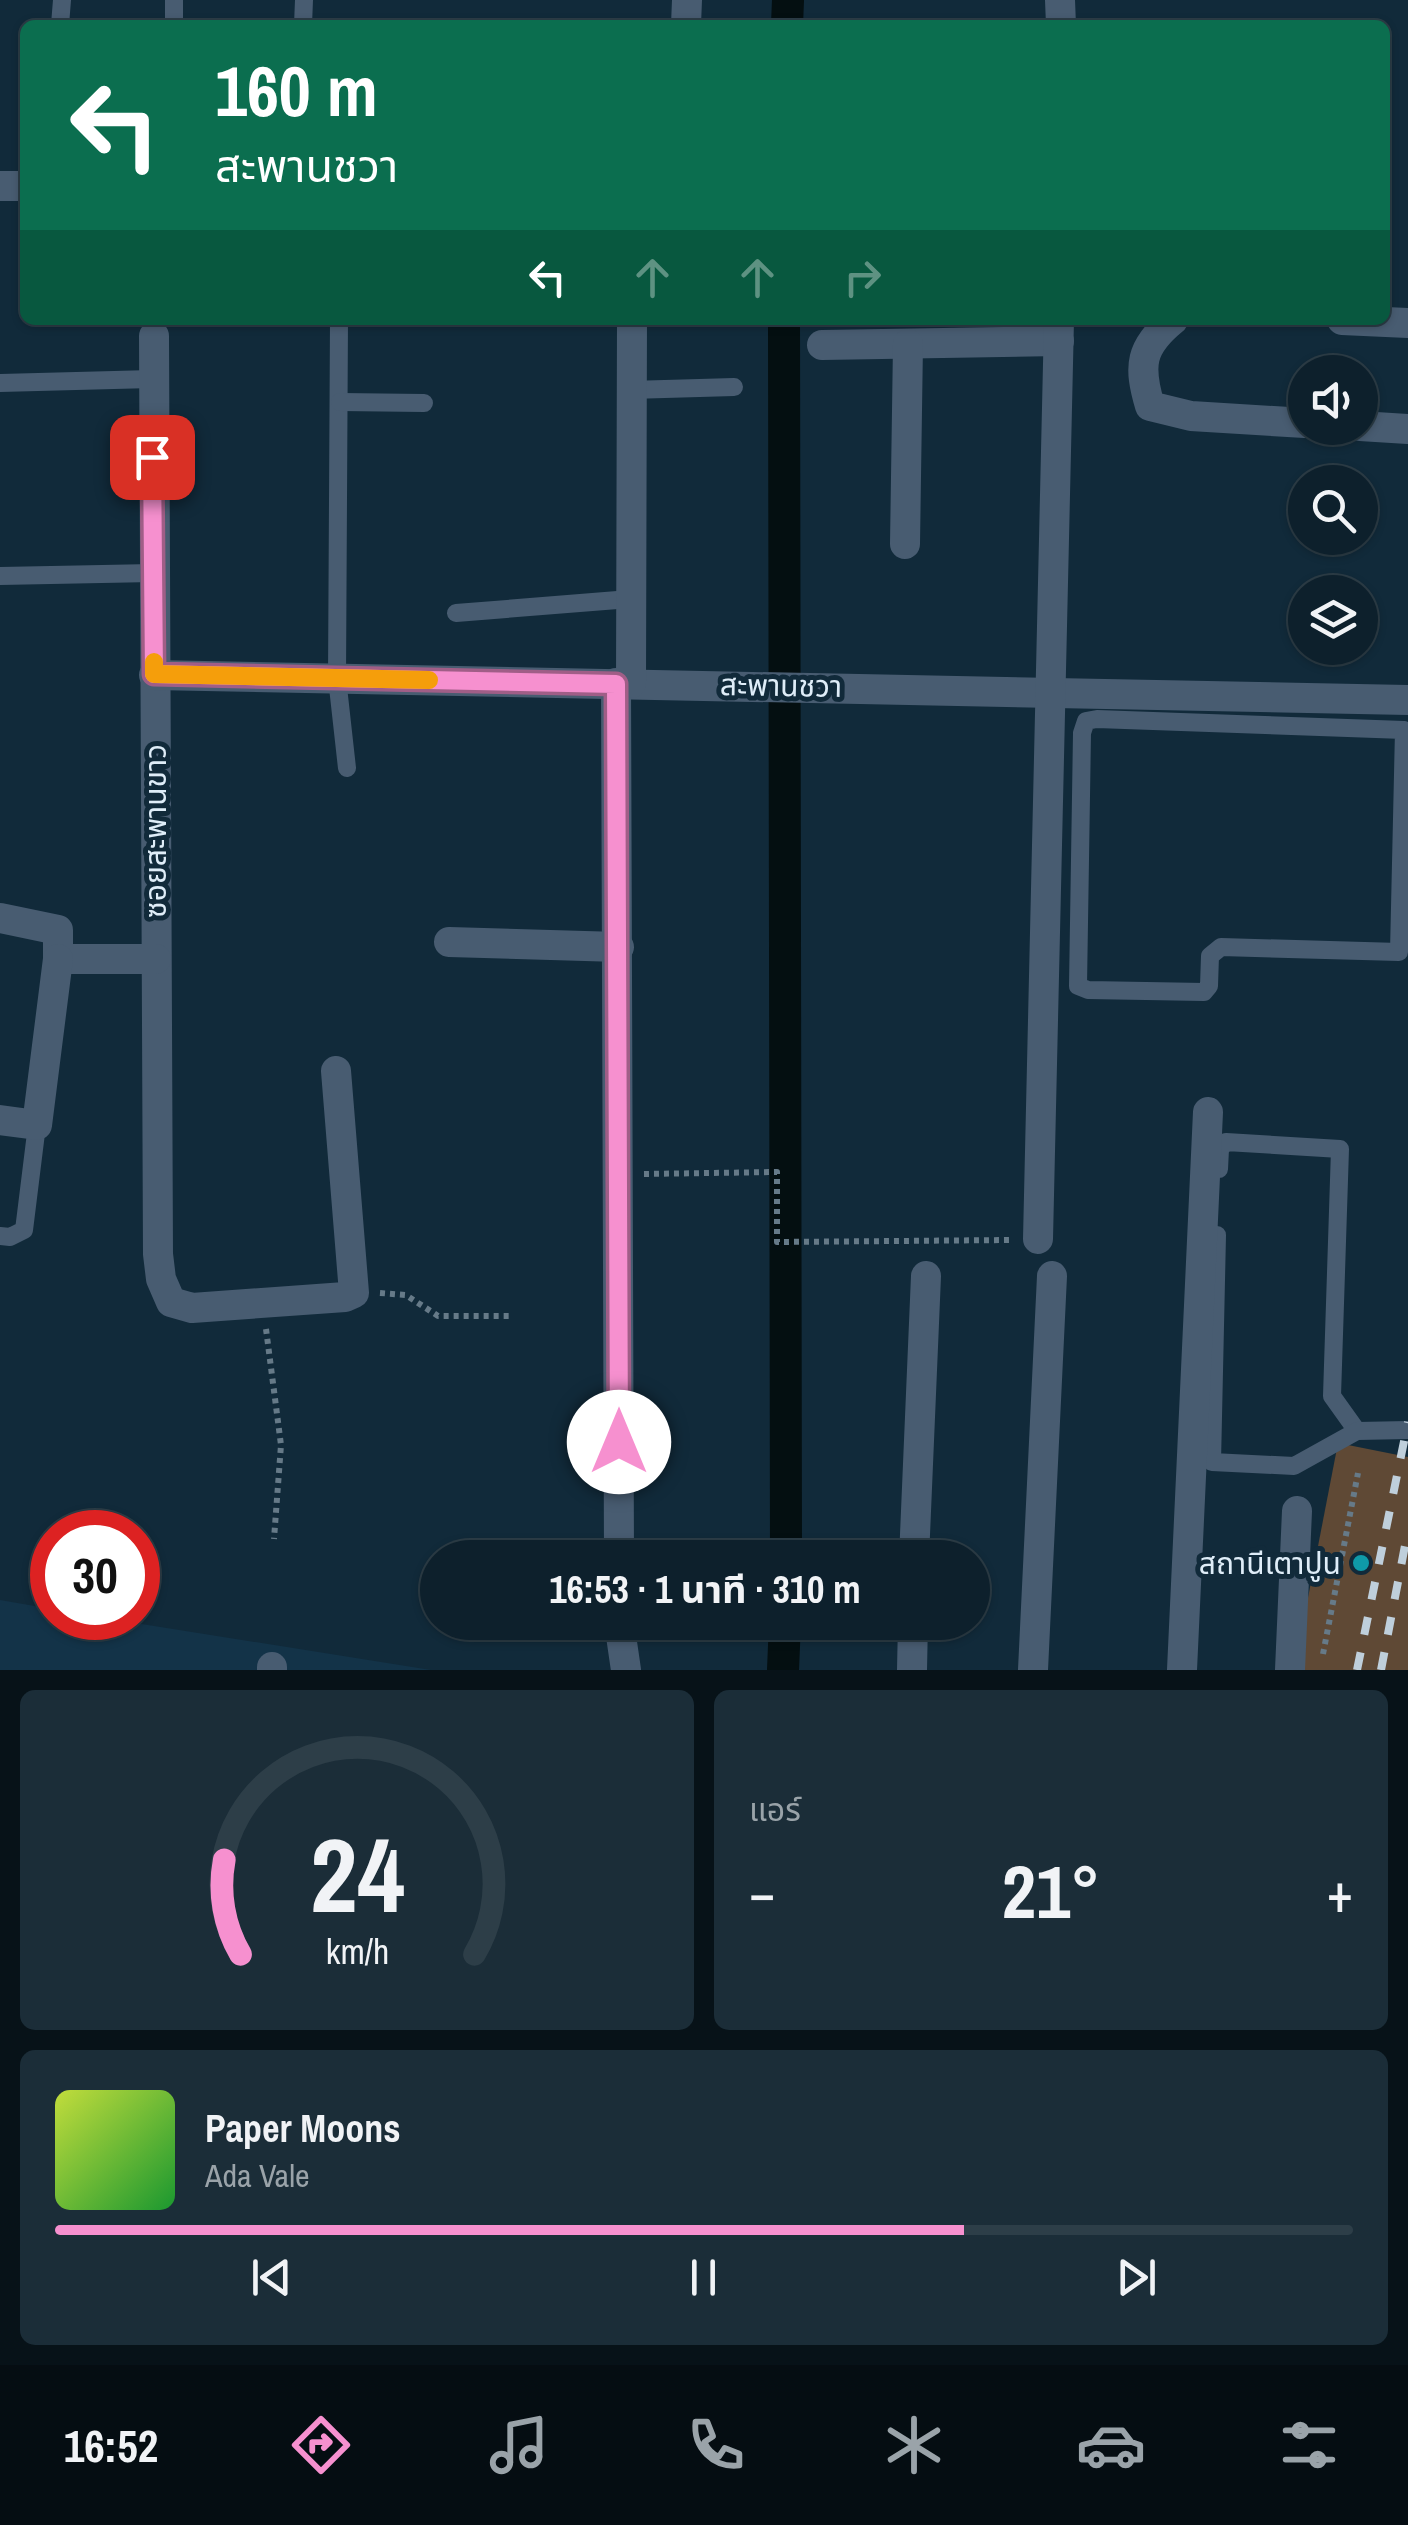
<!DOCTYPE html>
<html lang="th">
<meta charset="utf-8">
<style>
:root{--surface:#0d202c;--page:#1b2d38;--text:#f1f3f6;--muted:#9aa3a9;--line:#2d3e48;--accent:#f690cf}
body{margin:0;font-family:"Archivo Narrow","Noto Sans Thai",sans-serif;background:var(--page);color:var(--text);height:100vh;display:flex;flex-direction:column;font-size:38px;white-space:nowrap}
*{box-sizing:border-box;margin:0}
p{font-size:32px;color:var(--muted)}
.icon{flex:none;width:55px;height:55px;fill:none;stroke:currentColor;stroke-width:2;stroke-linecap:round;stroke-linejoin:round}
.map{position:relative;height:1670px;overflow:hidden}
.side{display:flex;flex-direction:column;gap:20px;padding:20px;background:#071218;flex:1}
.side>*{flex:none}
.top-card{position:absolute;left:20px;top:20px;width:1370px;height:305px;border-radius:15px;box-shadow:0 2px 8px #0004,0 0 0 2px var(--line);background:#0b6e4f;color:#fff;overflow:hidden}
.tools{position:absolute;left:1288px;top:355px;display:grid;gap:20px}
.tools a{display:grid;place-items:center;width:90px;height:90px;border-radius:50%;background:var(--surface);box-shadow:0 2px 8px #0004,0 0 0 2px var(--line);font-size:50px}
.speed{position:absolute;left:30px;top:1510px;display:flex;gap:20px;font-size:50px;font-weight:700;text-align:center}
.speed>*{display:grid;place-content:center;width:130px;height:130px;border-radius:50%;background:var(--surface);box-shadow:0 2px 8px #0004,0 0 0 2px var(--line);line-height:1}
.speed .limit{border:15px solid #d22;background:#fff;color:#111}
.pin{position:absolute;display:grid;place-items:center;width:85px;height:85px;color:#fff;margin:-42px;border-radius:20px;box-shadow:0 5px 15px #0006}
.me{position:absolute;width:110px;margin:-55px;rotate:0deg;stroke-linejoin:round;filter:drop-shadow(0 0 8px #0008)}
.turn{display:flex;align-items:center;gap:35px;height:210px;padding:0 30px;font-size:45px}
.turn .icon{width:130px;height:130px;stroke-width:2.5}
.turn b{display:block;font-size:70px;line-height:85px}
.lanes{display:flex;align-items:center;height:95px;padding:0 30px;background:#0003;justify-content:center;gap:50px;direction:ltr}
.lanes .off{opacity:.35}
.big{font-size:75px;font-weight:700;line-height:1.1}
.side .widget{flex:1;display:flex;flex-direction:column;justify-content:center;gap:15px;min-width:0;padding:0 35px;border-radius:15px;background:var(--page)}
.side .dial{align-items:center;gap:0}
.dial svg{height:260px;overflow:visible;fill:none;stroke:var(--line);stroke-width:7;stroke-linecap:round;text-anchor:middle}
.dial text{fill:var(--text);stroke:none}
.song{display:flex;align-items:center;gap:30px}
.cover{width:120px;height:120px;border-radius:15px;background:linear-gradient(135deg,hsl(70 70% 55%),hsl(130 70% 35%))}
.played{height:10px;border-radius:5px;background:linear-gradient(90deg,var(--accent) 70%,var(--line) 70%)}
.keys{display:flex;justify-content:space-around;direction:ltr}
.heat{display:flex;justify-content:space-between;align-items:center;font-size:55px;direction:ltr}
.side .tiles{flex:1;display:grid;gap:20px;grid-template-columns:1fr 1fr}
.widget:last-child{grid-column:span 2}
.trip{position:absolute;left:420px;top:1540px;width:570px;height:100px;border-radius:50px;background:var(--surface);box-shadow:0 2px 8px #0004,0 0 0 2px var(--line);font-weight:700;line-height:100px;text-align:center}
.tabs{display:flex;height:160px;justify-content:space-around;align-items:center;background:#050d12;color:var(--muted)}
.tabs .icon{width:70px;height:70px}
.tabs .active{color:var(--accent)}
.tabs b{font-size:45px;color:var(--text)}
.map>svg:first-child{display:block}
.built{fill:#133348}
.lines{fill:none;stroke-linecap:round;stroke-linejoin:round}
.canal{stroke:#040f11;stroke-width:32}
.building{fill:#5f4935}
.path{stroke:#667a88;stroke-width:6;stroke-dasharray:5 5;stroke-linecap:butt}
.service{stroke:#485c71;stroke-width:18}
.minor{stroke:#485c71;stroke-width:30}
.rail{stroke:#bfcfdb;stroke-width:8;stroke-dasharray:18 18;stroke-linecap:butt}
.route-casing{stroke:#a05e87;stroke-width:25}
.route{stroke:#f690cf;stroke-width:18}
.slow{stroke:#f59e0b;stroke-width:18}
.culture-dot{fill:#0f9aa8;stroke:#112a3a;stroke-width:4}
.labels{text-anchor:middle;dominant-baseline:central;stroke-width:10;stroke-linejoin:round;paint-order:stroke}
.street-label{font-size:30px;fill:#dfedf8;stroke:#112a3a}
.poi-label{font-size:30px;fill:#dfedf8;stroke:#112a3a;text-anchor:end}
</style>
<div class="map">
<svg width="1408" height="1670" viewBox="0 0 1408 1670">
<rect width="100%" height="100%" fill="#112a3a"/>
<polygon class="built" points="0,1600 52,1609 52,1618 104,1618 431,1670 0,1670"/>
<g class="lines">
<g class="canal">
<polyline points="787,25 788,0"/>
<polyline points="784,320 786,1558"/>
<polyline points="783,1670 785,1622"/>
</g>
</g>
<polygon class="building" points="1338,1443 1408,1457 1408,1670 1294,1670"/>
<g class="lines">
<g class="path">
<polyline points="644,1174 777,1172 777,1242 1012,1240"/>
<polyline points="380,1293 406,1295 438,1316 509,1316"/>
<polyline points="266,1329 281,1445 274,1539"/>
<polyline points="1323,1654 1358,1473"/>
</g>
<g class="service">
<polyline points="174,0 174,25"/>
<polyline points="60,25 62,0"/>
<polyline points="303,25 304,0"/>
<polyline points="339,320 337,678 347,768"/>
<polyline points="0,383 152,379"/>
<polyline points="630,390 734,387"/>
<polyline points="340,402 424,403"/>
<polyline points="0,576 153,573"/>
<polyline points="456,613 630,599"/>
<polygon points="1097,719 1404,730 1399,952 1221,947 1210,956 1209,986 1204,992 1088,990 1078,986 1082,733 1086,721"/>
<polyline points="1219,1169 1220,1149 1226,1142 1340,1149 1332,1396 1357,1431"/>
<polyline points="1217,1235 1212,1462 1294,1466 1357,1431 1408,1430"/>
<polyline points="0,1236 10,1237 24,1230 37,1125"/>
</g>
<g class="minor">
<polyline points="1060,0 1061,25"/>
<polyline points="686,25 687,0"/>
<polyline points="0,186 25,186"/>
<path d="M1173 320C1140 347 1138 366 1150 406L1191 416 1305 423"/>
<polyline points="1342,320 1408,323"/>
<polyline points="154,336 158,1254 161,1279 171,1302 192,1308 345,1297 354,1293 336,1071"/>
<polyline points="822,345 1059,341"/>
<polyline points="1360,426 1408,429"/>
<polyline points="905,544 908,344"/>
<polyline points="154,675 1408,700"/>
<polyline points="616,683 619,1558"/>
<polyline points="631,683 632,320"/>
<polyline points="0,918 58,930 58,959 156,959"/>
<polyline points="449,942 619,947"/>
<polyline points="0,1120 37,1125 58,959"/>
<polyline points="1038,1239 1059,320"/>
<polyline points="914,1558 926,1276"/>
<polyline points="619,1622 626,1670"/>
<polyline points="272,1670 272,1667"/>
<polyline points="912,1670 913,1622"/>
<polyline points="1033,1670 1052,1276"/>
<polyline points="1182,1670 1208,1112"/>
<polyline points="1290,1670 1297,1511"/>
</g>
<g class="rail">
<polyline points="1357,1670 1408,1422"/>
<polyline points="1381,1670 1408,1530"/>
</g>
</g>
<g class="lines">
<defs>
<polyline id="route" points="152,457 154,674 616,684 619,1442"/>
</defs>
<use href="#route" class="route-casing"/>
<use href="#route" class="route"/>
<polyline class="slow" points="154,662 154,674 429,680"/>
</g>
<circle class="culture-dot" cx="1361" cy="1563" r="10"/>
<g class="labels">
<g class="street-label">
<text transform="translate(781 685) rotate(1)">สะพานชวา</text>
<text transform="translate(155 831) rotate(-90)">ซอยสะพานขาว</text>
</g>
<g class="poi-label">
<text x="1341" y="1563">สถานีเตาปูน</text>
</g>
</g>
</svg>
<div class="tools">
<a><svg class="icon" aria-label="sound" viewBox="0 0 24 24"><path d="M4 9h4l5-4v14l-5-4H4zM17 9q2 3 0 6"/></svg></a>
<a><svg class="icon" aria-label="search" viewBox="0 0 24 24"><circle cx="10" cy="10" r="6"/><path d="M15 15l6 6"/></svg></a>
<a><svg class="icon" aria-label="layers" viewBox="0 0 24 24"><path d="M12 4l9 5-9 5-9-5zM3 14l9 5 9-5"/></svg></a>
</div>
<div class="speed"><div class="limit">30</div></div>
<div class="pin" style="left:152px;top:457px;background:#d93025"><svg class="icon" aria-label="arrive" viewBox="0 0 24 24"><path d="M6 21V4h12l-3 4 3 4H6"/></svg></div>
<svg class="me" style="left:619px;top:1442px" viewBox="-20 -20 40 40"><circle r="19" fill="#fff"/><path d="M0-13L10 11 0 6-10 11z" fill="#f690cf"/></svg>
<div class="trip">16:53 · 1 นาที · 310 m</div>
<div class="top-card">
<div class="turn"><svg class="icon" aria-label="left" viewBox="0 0 24 24"><path d="M17 20v-9H6M10 6l-5 5 5 5"/></svg><div><b>160 m</b>สะพานชวา</div></div>
<div class="lanes"><svg class="icon" aria-label="left" viewBox="0 0 24 24"><path d="M17 20v-9H6M10 6l-5 5 5 5"/></svg><svg class="icon off" aria-label="ahead" viewBox="0 0 24 24"><path d="M12 20V5M6 11l6-6 6 6"/></svg><svg class="icon off" aria-label="ahead" viewBox="0 0 24 24"><path d="M12 20V5M6 11l6-6 6 6"/></svg><svg class="icon off" aria-label="right" viewBox="0 0 24 24"><path d="M7 20v-9h11M14 6l5 5-5 5"/></svg></div>
</div>
</div>
<section class="side">
<div class="tiles">
<div class="widget dial"><svg viewBox="0 0 100 80">
<path d="M14 69A42 42 0 1 1 86 69"/>
<path d="M14 69A42 42 0 0 1 9 40" stroke="#f690cf"/>
<text x="50" y="56" font-size="32" font-weight="700">24</text>
<text x="50" y="72" font-size="11">km/h</text>
</svg></div>
<div class="widget"><p>แอร์</p>
<div class="heat"><a>−</a><b class="big">21°</b><a>+</a></div>
</div>
<div class="widget">
<div class="song"><i class="cover"></i><div><b>Paper Moons</b><p>Ada Vale</p></div></div>
<div class="played"></div>
<div class="keys"><svg class="icon" aria-label="previous" viewBox="0 0 24 24"><path d="M18 5L8 12l10 7zM5 5v14"/></svg><svg class="icon" aria-label="pause" viewBox="0 0 24 24"><path d="M8 5v14M16 5v14"/></svg><svg class="icon" aria-label="next" viewBox="0 0 24 24"><path d="M6 5l10 7-10 7zM19 5v14"/></svg></div>
</div>
</div>
</section>
<nav class="tabs">
<b>16:52</b>
<svg class="icon active" aria-label="directions" viewBox="0 0 24 24"><path d="M12 3l9 9-9 9-9-9zM9 14v-3h6M13 9l2 2-2 2"/></svg>
<svg class="icon" aria-label="music" viewBox="0 0 24 24"><path d="M9 18V5l10-2v13"/><circle cx="6" cy="18" r="3"/><circle cx="16" cy="16" r="3"/></svg>
<svg class="icon" aria-label="phone" viewBox="0 0 24 24"><path d="M5 4h4l2 5-3 2q2 4 5 5l2-3 5 2v4C11 20 4 13 5 4z"/></svg>
<svg class="icon" aria-label="climate" viewBox="0 0 24 24"><path d="M12 3v18M4 7l16 10M4 17L20 7"/></svg>
<svg class="icon" aria-label="car" viewBox="0 0 24 24"><path d="M5 17H2v-5l4-1 3-4h7l3 4 3 1v5h-3M9 17h6M6 11h13"/><circle cx="7" cy="17" r="2"/><circle cx="17" cy="17" r="2"/></svg>
<svg class="icon" aria-label="filters" viewBox="0 0 24 24"><path d="M4 7h16M4 17h16"/><circle cx="9" cy="7" r="2"/><circle cx="15" cy="17" r="2"/></svg>
</nav>
